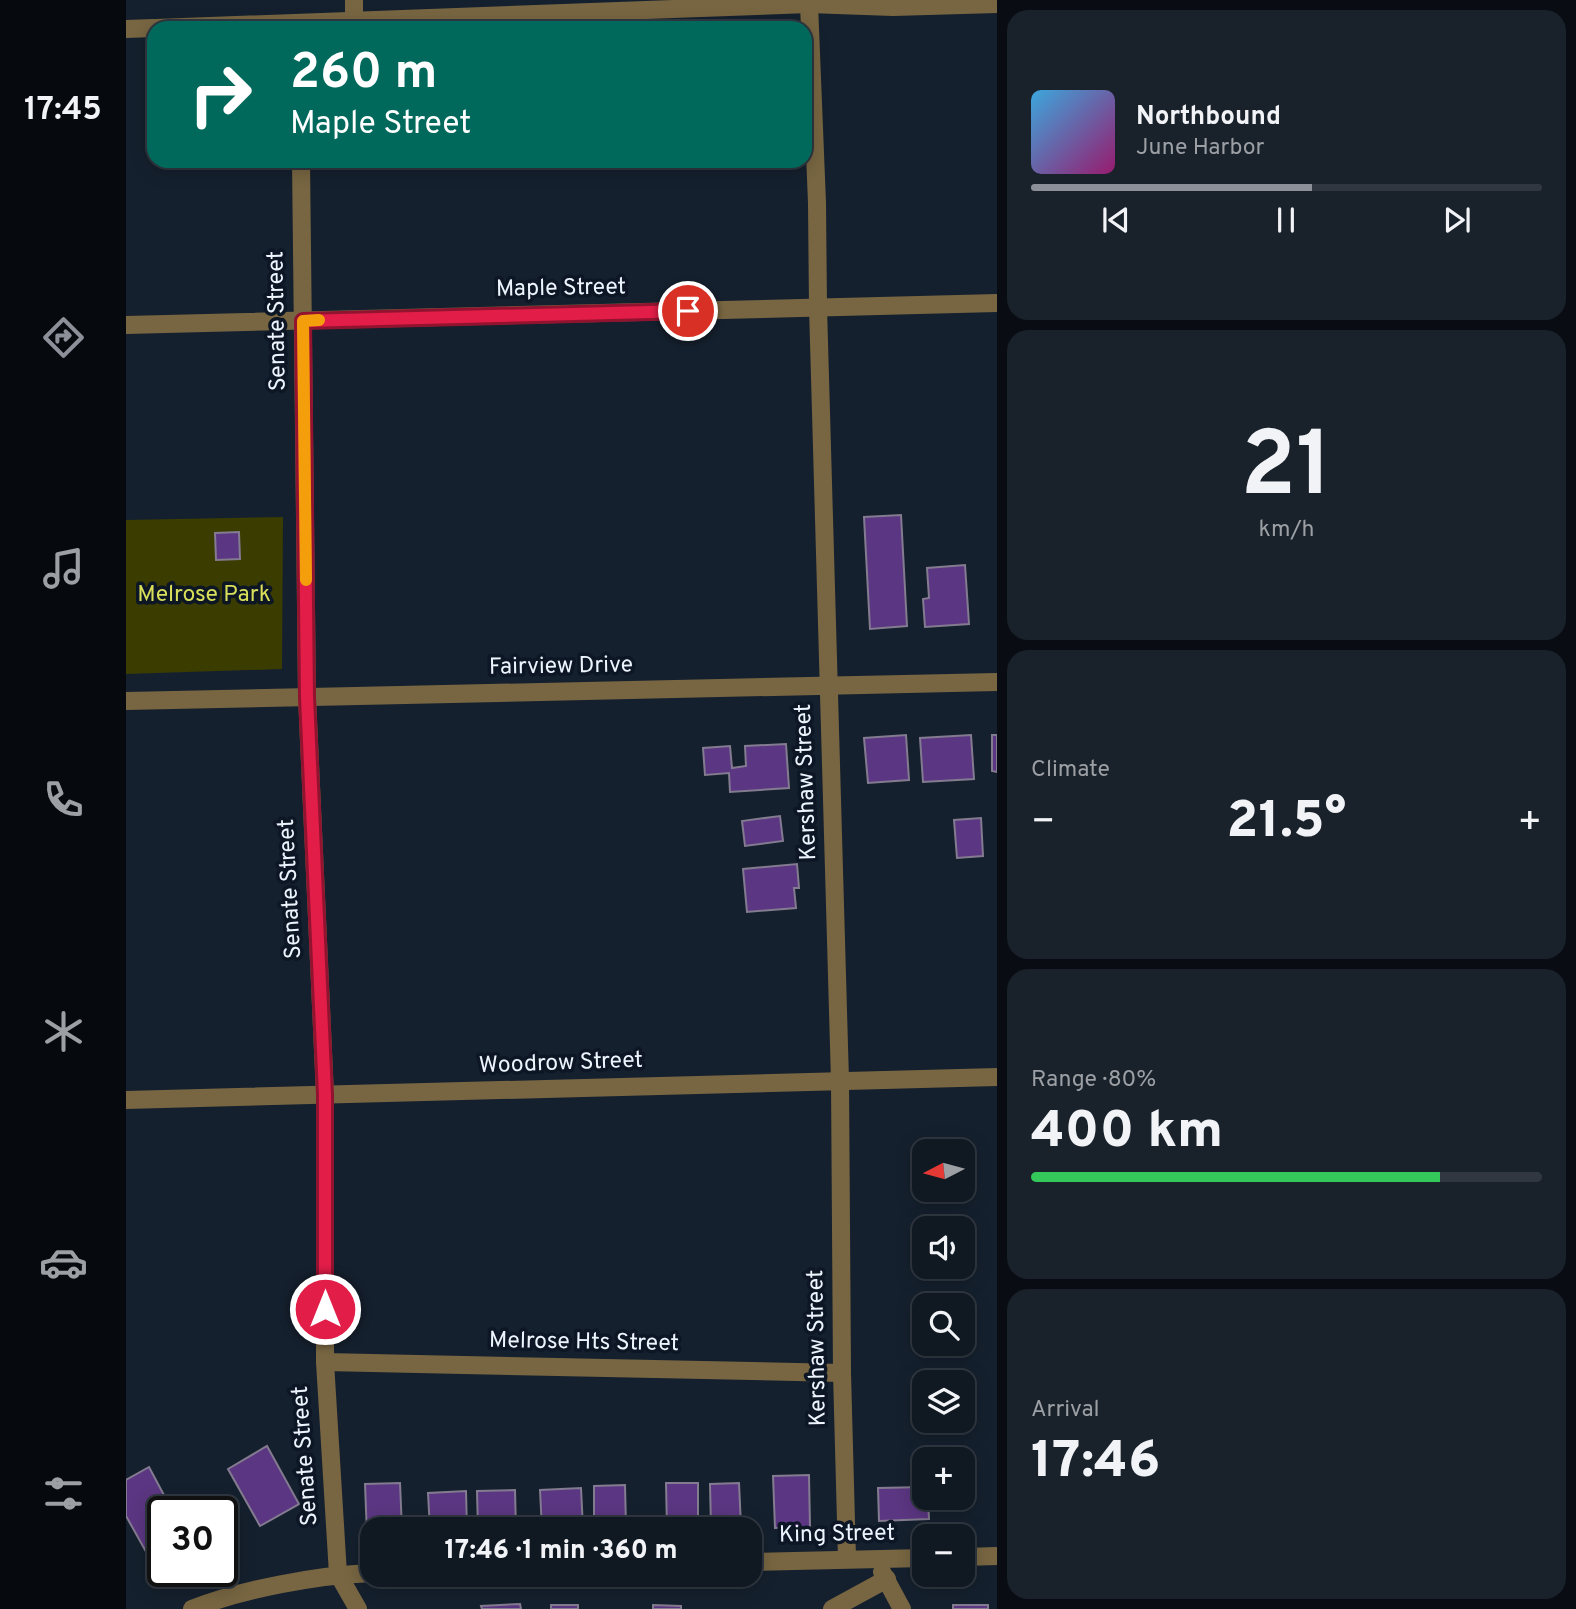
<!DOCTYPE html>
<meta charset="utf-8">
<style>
:root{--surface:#101822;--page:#19212a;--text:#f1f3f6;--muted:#9ca0a5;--line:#303740;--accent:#8c9099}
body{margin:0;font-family:Overpass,sans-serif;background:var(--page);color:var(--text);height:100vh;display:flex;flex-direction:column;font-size:26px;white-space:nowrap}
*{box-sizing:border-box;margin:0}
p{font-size:23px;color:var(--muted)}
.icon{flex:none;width:38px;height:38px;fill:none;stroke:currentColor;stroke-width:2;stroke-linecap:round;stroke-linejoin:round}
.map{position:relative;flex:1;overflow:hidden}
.drawer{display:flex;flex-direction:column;gap:10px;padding:10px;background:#090d13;width:579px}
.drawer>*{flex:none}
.hud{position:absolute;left:21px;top:21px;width:665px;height:147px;border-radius:21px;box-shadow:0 4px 18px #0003,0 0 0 2px var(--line);background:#00695c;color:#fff;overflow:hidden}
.needle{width:46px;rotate:264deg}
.buttons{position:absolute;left:786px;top:1139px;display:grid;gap:14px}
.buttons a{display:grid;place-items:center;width:63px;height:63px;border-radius:14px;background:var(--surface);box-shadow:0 4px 18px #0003,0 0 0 2px var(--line);font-size:35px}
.speed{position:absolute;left:21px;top:1496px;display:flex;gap:14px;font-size:35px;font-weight:700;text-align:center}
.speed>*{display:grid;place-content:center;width:91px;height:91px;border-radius:50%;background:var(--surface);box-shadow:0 4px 18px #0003,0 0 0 2px var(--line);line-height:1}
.speed .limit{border:4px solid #111;border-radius:10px;background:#fff;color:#111}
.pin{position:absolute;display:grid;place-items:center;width:60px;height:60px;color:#fff;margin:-30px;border:4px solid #fff;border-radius:50%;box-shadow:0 2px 7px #0007}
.me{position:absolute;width:77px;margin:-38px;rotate:0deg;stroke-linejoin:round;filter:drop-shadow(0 0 5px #0008)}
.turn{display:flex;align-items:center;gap:24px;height:147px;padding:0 28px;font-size:32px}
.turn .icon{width:91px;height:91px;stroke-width:2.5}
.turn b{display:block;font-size:49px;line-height:60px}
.big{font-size:52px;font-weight:800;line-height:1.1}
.drawer .widget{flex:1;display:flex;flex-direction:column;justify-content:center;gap:10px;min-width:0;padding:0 24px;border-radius:21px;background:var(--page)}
.drawer .dial{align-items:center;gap:0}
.dial b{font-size:91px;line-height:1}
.song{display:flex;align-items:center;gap:21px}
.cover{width:84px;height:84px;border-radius:10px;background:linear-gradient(135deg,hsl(200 70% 55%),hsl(320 70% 35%))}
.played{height:7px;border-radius:4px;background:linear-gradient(90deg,var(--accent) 55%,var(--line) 55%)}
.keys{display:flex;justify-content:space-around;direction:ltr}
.heat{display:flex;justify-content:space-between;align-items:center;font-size:38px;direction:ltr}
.charge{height:10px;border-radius:5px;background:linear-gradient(90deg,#34c759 80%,var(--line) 0)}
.trip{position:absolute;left:234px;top:1517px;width:402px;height:70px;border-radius:21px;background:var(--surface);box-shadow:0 4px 18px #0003,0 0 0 2px var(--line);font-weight:800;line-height:70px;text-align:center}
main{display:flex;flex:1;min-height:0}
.tabs{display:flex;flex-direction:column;width:126px;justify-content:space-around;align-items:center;background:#060a0e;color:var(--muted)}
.tabs .icon{width:49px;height:49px}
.tabs .active{color:var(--accent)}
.tabs b{font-size:32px;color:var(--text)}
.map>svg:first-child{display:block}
.green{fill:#3a3c00}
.building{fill:#5b3682;stroke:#837b8f;stroke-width:2}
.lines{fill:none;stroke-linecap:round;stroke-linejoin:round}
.minor{stroke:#786642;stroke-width:18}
.route-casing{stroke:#92132f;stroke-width:18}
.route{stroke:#e11d48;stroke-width:12}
.slow{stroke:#f59e0b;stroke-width:12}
.labels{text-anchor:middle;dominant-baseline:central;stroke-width:7;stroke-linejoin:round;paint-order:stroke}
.street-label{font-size:23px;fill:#edf4fe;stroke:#0c1624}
.park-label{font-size:23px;fill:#d9df5a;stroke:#0c1624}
</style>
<main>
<nav class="tabs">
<b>17:45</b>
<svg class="icon active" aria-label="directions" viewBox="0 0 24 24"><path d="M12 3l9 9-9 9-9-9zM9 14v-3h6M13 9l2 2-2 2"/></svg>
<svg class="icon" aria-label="music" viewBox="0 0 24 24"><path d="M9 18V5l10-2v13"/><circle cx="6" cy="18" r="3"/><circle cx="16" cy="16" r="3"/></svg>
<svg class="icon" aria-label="phone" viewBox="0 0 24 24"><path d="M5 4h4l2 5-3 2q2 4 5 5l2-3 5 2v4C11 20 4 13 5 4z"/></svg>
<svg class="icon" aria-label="climate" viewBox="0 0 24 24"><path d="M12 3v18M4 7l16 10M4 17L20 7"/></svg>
<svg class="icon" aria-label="car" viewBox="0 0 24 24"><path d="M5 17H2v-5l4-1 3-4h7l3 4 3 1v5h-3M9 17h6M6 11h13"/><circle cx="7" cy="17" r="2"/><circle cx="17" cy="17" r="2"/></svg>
<svg class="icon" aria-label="filters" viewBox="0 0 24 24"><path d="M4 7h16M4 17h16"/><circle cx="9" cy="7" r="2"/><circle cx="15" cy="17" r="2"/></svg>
</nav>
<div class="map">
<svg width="871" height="1609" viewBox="0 0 871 1609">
<rect width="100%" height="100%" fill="#15202e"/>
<polygon class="green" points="157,517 156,669 0,674 0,520"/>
<g class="building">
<polygon points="775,515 781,626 744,629 738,517"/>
<polygon points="113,532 114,559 90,560 89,533"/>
<polygon points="839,565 843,624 799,627 797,599 803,598 801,568"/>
<polygon points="780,735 783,780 742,783 738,738"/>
<polygon points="845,735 848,779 797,782 794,738"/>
<polygon points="866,735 871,735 871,772 866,771"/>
<polygon points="660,744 663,788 604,792 603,773 579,775 577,748 604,746 606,768 620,766 619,746"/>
<polygon points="654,816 657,841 619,846 616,821"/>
<polygon points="855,818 857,856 831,858 828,820"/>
<polygon points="671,864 673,888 668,888 670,908 621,912 617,869"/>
<polygon points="141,1446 173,1504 134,1526 102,1469"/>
<polygon points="23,1467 47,1512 37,1512 37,1561 28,1566 0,1516 0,1480"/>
<polygon points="683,1475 684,1527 649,1528 647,1476"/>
<polygon points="274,1483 276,1530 247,1530 247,1535 241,1535 239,1484"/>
<polygon points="540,1483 572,1483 572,1529 541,1529"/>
<polygon points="613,1483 615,1526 585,1527 584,1484"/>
<polygon points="499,1485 500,1526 468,1526 468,1486"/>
<polygon points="798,1487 798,1498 802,1498 803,1519 753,1521 752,1488"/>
<polygon points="455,1488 457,1528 416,1530 414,1490"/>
<polygon points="389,1490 390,1530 352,1530 351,1491"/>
<polygon points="340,1491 341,1530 304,1530 302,1493"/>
<polygon points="394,1604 395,1609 356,1609 355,1606"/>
<rect x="425" y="1605" width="27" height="4"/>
<polygon points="527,1605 555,1606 555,1609 527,1609"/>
<rect x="827" y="1605" width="35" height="4"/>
</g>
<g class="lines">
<g class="minor">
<polyline points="228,0 228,21"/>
<polyline points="683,4 691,203 692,307 714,1081 716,1373 721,1559"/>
<polyline points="30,28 683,4 767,7 871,4"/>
<polyline points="0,29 28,28"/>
<polyline points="175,161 181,697 199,1095 199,1362 212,1574 232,1609"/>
<polyline points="0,325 871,303"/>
<polyline points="0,701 871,682"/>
<polyline points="0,1100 871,1077"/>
<polyline points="199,1362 716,1373"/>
<polyline points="836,1557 871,1556"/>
<polyline points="625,1562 798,1558"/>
<polyline points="756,1572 776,1609"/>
<path d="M66 1609C117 1589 192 1575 247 1573"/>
<polyline points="706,1609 761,1579"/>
</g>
</g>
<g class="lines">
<defs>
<polyline id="route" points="199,1309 199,1095 181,697 177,321 562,311"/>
</defs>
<use href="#route" class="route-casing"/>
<use href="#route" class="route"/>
<polyline class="slow" points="180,580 177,321 193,320"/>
</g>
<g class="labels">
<g class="street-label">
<text transform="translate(435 289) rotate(-1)">Maple Street</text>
<text transform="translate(152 321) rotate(-91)">Senate Street</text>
<text transform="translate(435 667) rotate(-1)">Fairview Drive</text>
<text transform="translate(681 782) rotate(-92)">Kershaw Street</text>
<text transform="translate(165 889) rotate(-93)">Senate Street</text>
<text transform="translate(435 1064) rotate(-2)">Woodrow Street</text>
<text transform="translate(458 1343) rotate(1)">Melrose Hts Street</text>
<text transform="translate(692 1348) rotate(-91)">Kershaw Street</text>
<text transform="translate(180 1456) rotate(-94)">Senate Street</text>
<text transform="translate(711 1535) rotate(-1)">King Street</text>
</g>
<g class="park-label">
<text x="78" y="595">Melrose Park</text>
</g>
</g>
</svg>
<div class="buttons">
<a><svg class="needle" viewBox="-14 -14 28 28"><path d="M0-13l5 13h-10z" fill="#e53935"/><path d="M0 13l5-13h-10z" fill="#9ca0a5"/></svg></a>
<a><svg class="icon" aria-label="sound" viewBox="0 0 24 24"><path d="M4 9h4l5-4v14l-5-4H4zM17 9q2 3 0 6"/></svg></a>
<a><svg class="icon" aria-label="search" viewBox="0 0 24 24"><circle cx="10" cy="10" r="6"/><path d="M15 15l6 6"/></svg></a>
<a><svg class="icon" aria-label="layers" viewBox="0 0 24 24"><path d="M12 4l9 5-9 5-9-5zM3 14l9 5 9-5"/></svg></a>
<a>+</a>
<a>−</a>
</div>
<div class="speed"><div class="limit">30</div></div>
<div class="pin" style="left:562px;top:311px;background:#d93025"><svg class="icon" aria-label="arrive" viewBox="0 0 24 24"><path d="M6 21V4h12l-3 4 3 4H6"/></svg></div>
<svg class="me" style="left:199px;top:1309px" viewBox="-20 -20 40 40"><circle r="17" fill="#e11d48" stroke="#fff" stroke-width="3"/><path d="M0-11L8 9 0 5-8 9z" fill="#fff"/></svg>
<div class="trip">17:46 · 1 min · 360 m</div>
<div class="hud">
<div class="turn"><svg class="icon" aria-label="right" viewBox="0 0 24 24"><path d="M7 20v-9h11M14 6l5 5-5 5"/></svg><div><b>260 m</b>Maple Street</div></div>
</div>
</div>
<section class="drawer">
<div class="widget">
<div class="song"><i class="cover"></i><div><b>Northbound</b><p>June Harbor</p></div></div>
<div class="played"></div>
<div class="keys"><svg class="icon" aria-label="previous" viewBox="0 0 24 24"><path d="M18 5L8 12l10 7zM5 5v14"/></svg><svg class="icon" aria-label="pause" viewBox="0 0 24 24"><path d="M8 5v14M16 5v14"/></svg><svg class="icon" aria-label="next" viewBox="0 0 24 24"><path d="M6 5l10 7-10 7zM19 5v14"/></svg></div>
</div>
<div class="widget dial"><b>21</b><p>km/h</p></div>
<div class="widget"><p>Climate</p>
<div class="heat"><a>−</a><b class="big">21.5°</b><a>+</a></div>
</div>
<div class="widget"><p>Range · 80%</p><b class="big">400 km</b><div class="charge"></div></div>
<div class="widget"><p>Arrival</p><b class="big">17:46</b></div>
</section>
</main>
